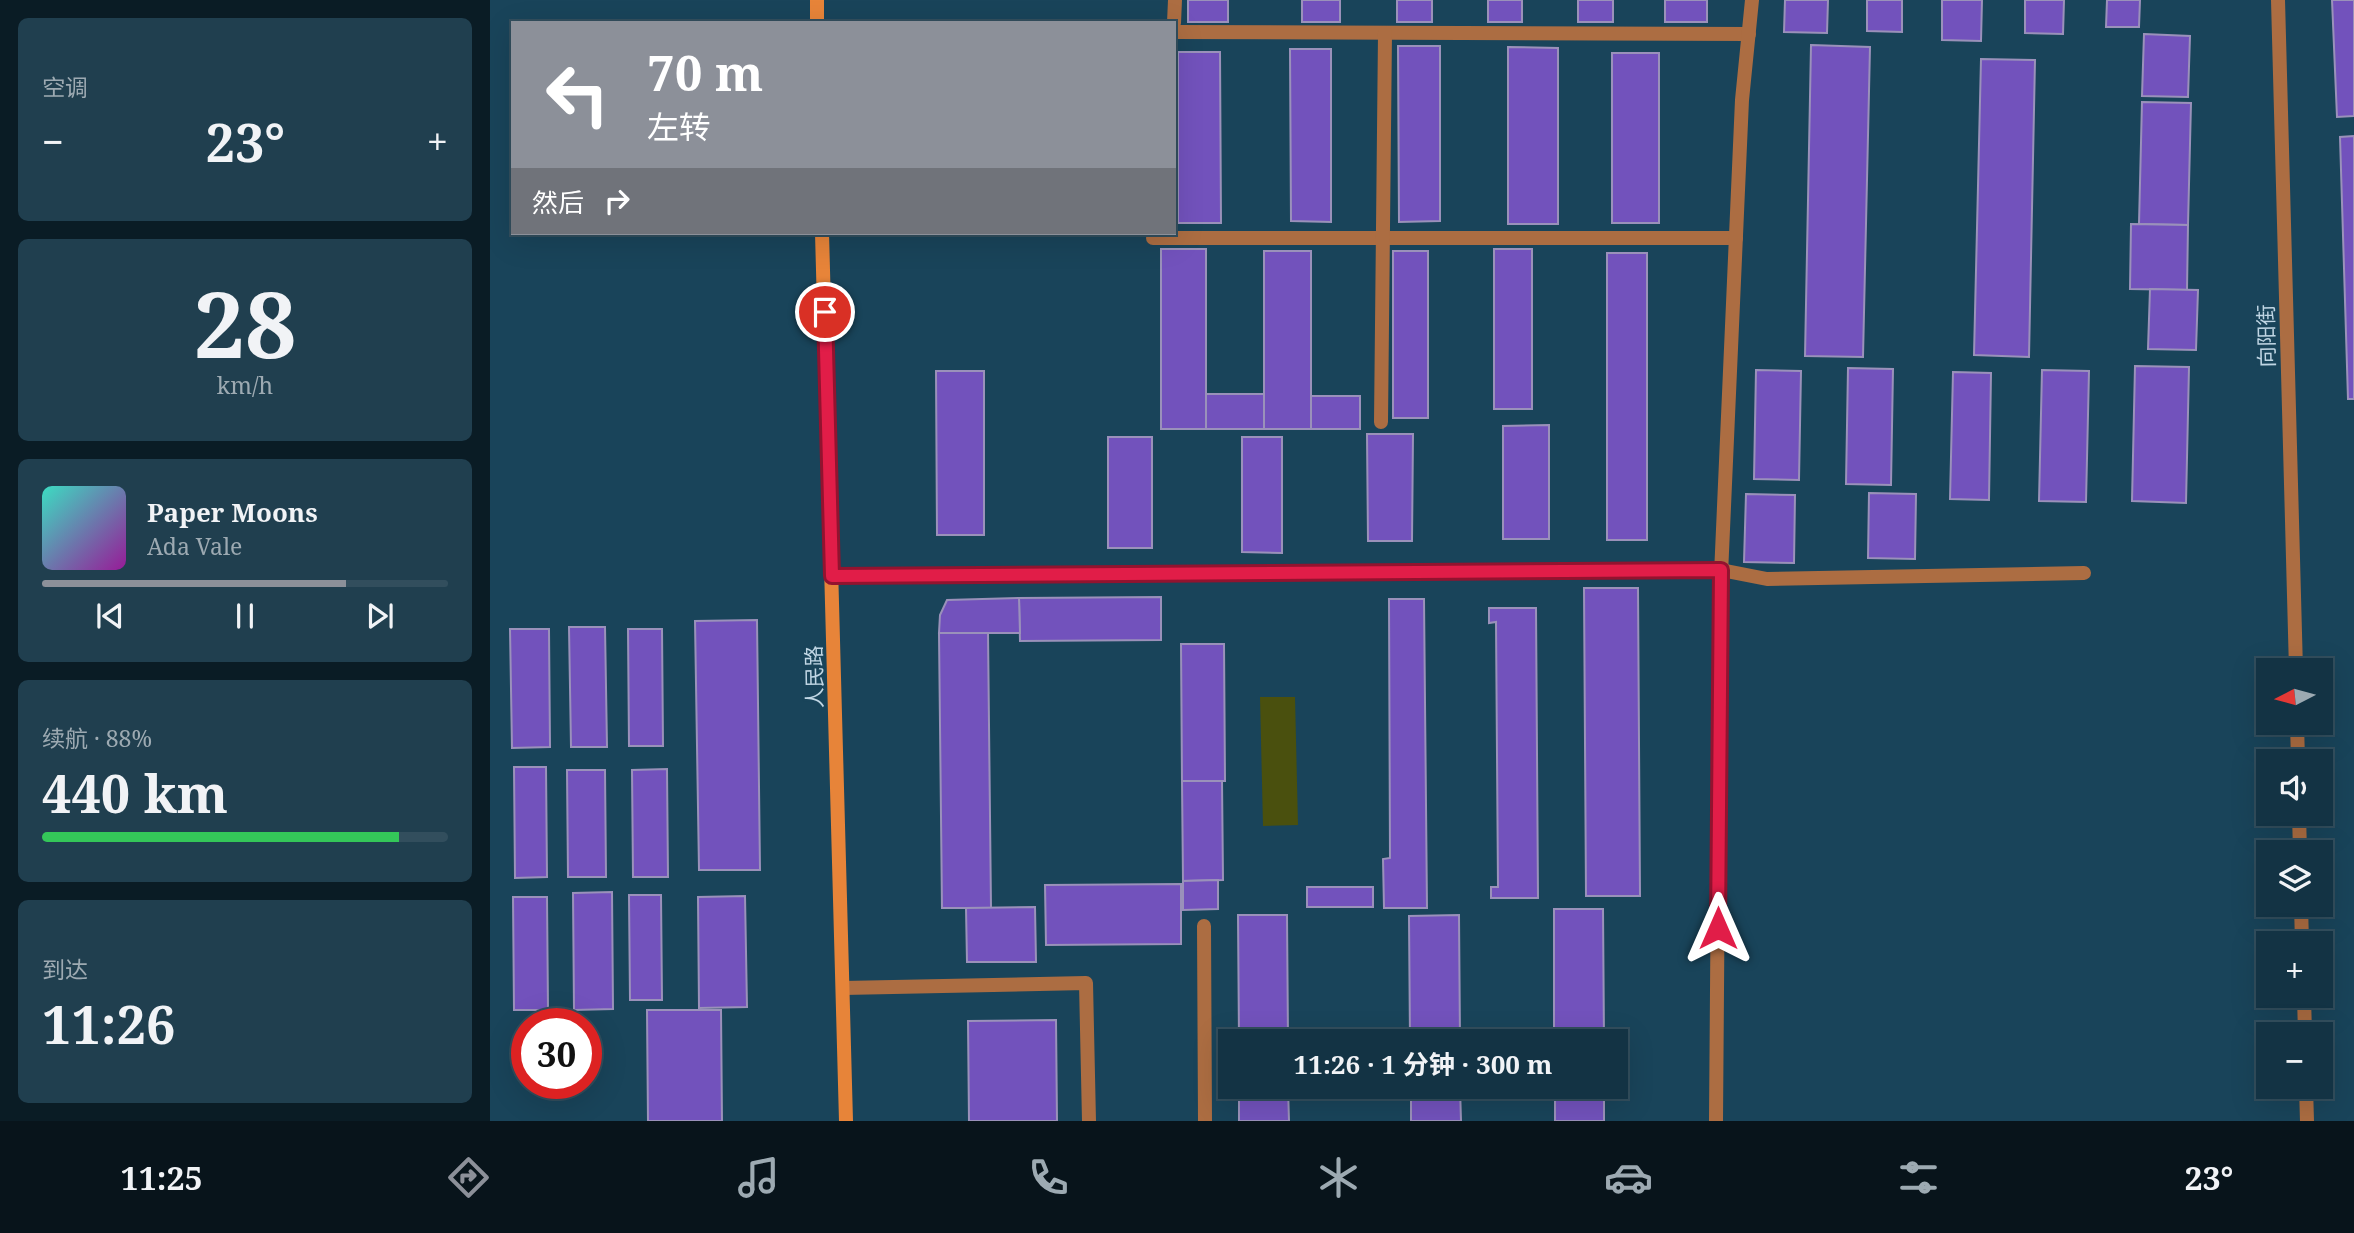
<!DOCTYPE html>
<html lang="zh">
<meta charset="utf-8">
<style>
:root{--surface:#133344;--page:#203f4f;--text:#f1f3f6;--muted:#9daab2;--line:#324e5d;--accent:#8c9099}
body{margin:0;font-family:"Noto Serif","Noto Sans SC",serif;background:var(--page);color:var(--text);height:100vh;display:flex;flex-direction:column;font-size:26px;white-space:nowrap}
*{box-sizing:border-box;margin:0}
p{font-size:23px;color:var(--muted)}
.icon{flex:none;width:38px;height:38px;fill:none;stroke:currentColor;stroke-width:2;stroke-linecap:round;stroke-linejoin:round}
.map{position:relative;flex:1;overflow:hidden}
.drawer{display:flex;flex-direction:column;gap:18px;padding:18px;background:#0a1c25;width:490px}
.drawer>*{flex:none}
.hud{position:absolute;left:21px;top:21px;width:665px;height:214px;border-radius:0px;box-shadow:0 7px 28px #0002,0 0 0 2px var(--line);background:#8c9099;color:#fff;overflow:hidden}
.needle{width:46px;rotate:264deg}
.tools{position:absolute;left:1766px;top:658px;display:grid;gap:14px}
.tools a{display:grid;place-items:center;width:77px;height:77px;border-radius:0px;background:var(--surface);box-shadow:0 7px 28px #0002,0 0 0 2px var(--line);font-size:35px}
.speed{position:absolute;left:21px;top:1008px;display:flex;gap:14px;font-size:35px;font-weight:700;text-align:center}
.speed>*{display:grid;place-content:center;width:91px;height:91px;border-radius:50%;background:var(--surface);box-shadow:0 7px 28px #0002,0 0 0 2px var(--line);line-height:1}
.speed .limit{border:10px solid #d22;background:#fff;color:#111}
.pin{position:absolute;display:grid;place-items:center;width:60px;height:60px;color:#fff;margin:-30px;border:4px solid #fff;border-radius:50%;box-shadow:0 2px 7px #0007}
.me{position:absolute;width:77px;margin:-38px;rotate:0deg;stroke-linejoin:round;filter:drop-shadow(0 0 5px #0008)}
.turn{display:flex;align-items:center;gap:24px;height:147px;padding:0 21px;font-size:32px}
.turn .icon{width:91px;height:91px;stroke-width:2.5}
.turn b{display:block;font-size:49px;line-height:60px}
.then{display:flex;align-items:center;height:66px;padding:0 21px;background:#0003;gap:14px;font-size:26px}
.big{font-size:52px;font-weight:700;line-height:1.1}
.drawer .card{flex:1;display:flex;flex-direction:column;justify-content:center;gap:10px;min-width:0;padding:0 24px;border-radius:10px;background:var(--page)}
.drawer .dial{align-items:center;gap:0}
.dial b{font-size:91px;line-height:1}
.song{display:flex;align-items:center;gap:21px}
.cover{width:84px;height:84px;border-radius:10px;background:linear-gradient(135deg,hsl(170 70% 55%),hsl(300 70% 35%))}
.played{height:7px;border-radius:4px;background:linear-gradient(90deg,var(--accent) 75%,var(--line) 75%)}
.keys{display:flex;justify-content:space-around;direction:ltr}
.heat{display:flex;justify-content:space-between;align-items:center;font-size:38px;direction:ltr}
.charge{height:10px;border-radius:5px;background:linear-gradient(90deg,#34c759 88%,var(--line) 0)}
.trip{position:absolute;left:728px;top:1029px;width:410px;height:70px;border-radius:0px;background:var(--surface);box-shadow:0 7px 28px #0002,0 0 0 2px var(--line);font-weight:700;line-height:70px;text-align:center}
.dock{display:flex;height:112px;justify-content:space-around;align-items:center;background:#08141b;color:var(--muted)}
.dock .icon{width:49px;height:49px}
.dock .on{color:var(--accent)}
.dock b{font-size:32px;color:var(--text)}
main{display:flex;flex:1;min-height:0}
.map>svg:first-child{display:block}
.green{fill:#4a500e}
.building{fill:#7252bc;stroke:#9a91ba;stroke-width:2}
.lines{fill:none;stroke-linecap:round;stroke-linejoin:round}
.service{stroke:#ac6d42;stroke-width:14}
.minor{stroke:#ac6d42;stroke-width:14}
.tertiary{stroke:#ac6d42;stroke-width:14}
.secondary{stroke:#e78439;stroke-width:14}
.route-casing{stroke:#92132f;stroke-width:18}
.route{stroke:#e11d48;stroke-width:12}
.labels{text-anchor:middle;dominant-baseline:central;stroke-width:5;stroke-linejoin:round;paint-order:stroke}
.street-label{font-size:21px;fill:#c0d6e4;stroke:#19445a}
</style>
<main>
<section class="drawer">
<div class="card"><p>空调</p>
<div class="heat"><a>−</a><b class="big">23°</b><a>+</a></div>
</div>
<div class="card dial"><b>28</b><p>km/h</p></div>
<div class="card">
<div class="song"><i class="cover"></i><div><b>Paper Moons</b><p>Ada Vale</p></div></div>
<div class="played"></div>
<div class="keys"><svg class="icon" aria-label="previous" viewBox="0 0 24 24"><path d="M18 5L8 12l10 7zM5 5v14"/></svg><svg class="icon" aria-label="pause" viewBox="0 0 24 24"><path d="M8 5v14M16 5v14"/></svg><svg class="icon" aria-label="next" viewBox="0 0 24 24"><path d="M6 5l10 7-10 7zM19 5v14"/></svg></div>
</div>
<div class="card"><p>续航 · 88%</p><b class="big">440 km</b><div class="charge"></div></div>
<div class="card"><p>到达</p><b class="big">11:26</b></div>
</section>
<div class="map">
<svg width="1864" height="1121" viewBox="0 0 1864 1121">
<rect width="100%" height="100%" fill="#19445a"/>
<polygon class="green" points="770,697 805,697 808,825 773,826"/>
<g class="building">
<rect x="698" y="0" width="40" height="22"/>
<rect x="812" y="0" width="38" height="22"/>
<rect x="907" y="0" width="35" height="22"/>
<rect x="998" y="0" width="34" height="22"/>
<rect x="1088" y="0" width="35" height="22"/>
<rect x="1175" y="0" width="42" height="22"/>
<polygon points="1295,0 1338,0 1337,33 1294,32"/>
<polygon points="1377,0 1412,0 1412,32 1377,31"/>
<polygon points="1452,0 1492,0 1491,41 1452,40"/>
<polygon points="1535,0 1574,0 1573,34 1535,33"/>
<polygon points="1617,0 1650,0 1649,27 1616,27"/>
<polygon points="1842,0 1864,0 1864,116 1847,117"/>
<polygon points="1654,34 1700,36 1698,97 1652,96"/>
<polygon points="1321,45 1380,47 1373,357 1315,356"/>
<polygon points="908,46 950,46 950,221 909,222"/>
<polygon points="1018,47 1068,48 1068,224 1018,224"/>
<polygon points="800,49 841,49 841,222 801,221"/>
<polygon points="688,52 730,52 731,223 688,223"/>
<rect x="1122" y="53" width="47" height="170"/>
<polygon points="1491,59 1545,60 1539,357 1484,355"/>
<polygon points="1652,102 1701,103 1698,225 1649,224"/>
<polygon points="1864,136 1864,399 1858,399 1850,137"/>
<polygon points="1641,224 1698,225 1697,290 1640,289"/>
<rect x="671" y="249" width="45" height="180"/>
<rect x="1004" y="249" width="38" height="160"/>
<rect x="774" y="251" width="47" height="178"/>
<rect x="903" y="251" width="35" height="167"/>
<rect x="1117" y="253" width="40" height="287"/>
<polygon points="1660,289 1708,290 1706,350 1658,349"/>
<polygon points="1645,366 1699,367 1696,503 1642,501"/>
<polygon points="1358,368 1403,369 1401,485 1356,484"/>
<polygon points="1266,370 1311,371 1309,480 1264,479"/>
<polygon points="1552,370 1599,371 1596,502 1549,501"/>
<polygon points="446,371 494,371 494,535 447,535"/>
<polygon points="1463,372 1501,373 1499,500 1460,499"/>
<rect x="716" y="394" width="58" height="35"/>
<rect x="821" y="396" width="49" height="33"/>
<polygon points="1059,425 1059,539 1013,539 1013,426"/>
<polygon points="877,434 923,434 922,541 878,541"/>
<rect x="618" y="437" width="44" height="111"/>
<polygon points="752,437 792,437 792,553 752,552"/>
<polygon points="1379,493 1426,494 1425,559 1378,558"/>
<polygon points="1256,494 1305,495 1304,563 1254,562"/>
<polygon points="1094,588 1148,588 1150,896 1096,896"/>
<polygon points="671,597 671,640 530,641 529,598"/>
<polygon points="529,598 530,633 449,633 450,615 457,600"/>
<polygon points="899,599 934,599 937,908 894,908 893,859 900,858"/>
<polygon points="999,608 1046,608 1048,898 1001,898 1001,887 1008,887 1006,622 999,623"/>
<polygon points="267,620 270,870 209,870 205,621"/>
<polygon points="79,627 115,627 117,747 81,747"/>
<polygon points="20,629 59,629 60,747 22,748"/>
<polygon points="138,629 172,629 173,746 139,746"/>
<polygon points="449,633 498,633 501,908 452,908"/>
<polygon points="691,644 734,644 735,781 692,781"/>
<polygon points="24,767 56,767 57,877 25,878"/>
<polygon points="177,769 178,877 143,877 142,770"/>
<polygon points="77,770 115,770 116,877 78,877"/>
<polygon points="692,781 732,781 733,880 693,881"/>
<polygon points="728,880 728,909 693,910 693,881"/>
<polygon points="691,884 691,944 556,945 555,885"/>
<rect x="817" y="887" width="66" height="20"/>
<polygon points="122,892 123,1009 84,1010 83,893"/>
<polygon points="139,895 171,895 172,1000 140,1000"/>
<polygon points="255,896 257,1007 209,1008 208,897"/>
<polygon points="23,897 57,897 58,1010 24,1010"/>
<polygon points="545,907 546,962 477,962 476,908"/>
<polygon points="1064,909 1113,909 1114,1041 1064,1041"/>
<polygon points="748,915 797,915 798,1041 749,1041"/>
<polygon points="969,915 970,1041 920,1041 919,916"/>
<polygon points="157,1010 231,1010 232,1121 158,1121"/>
<polygon points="566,1020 567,1121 479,1121 478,1021"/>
<polygon points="749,1087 798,1087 799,1121 749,1121"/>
<polygon points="921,1087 970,1087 971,1121 921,1121"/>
<rect x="1065" y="1087" width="49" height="34"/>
</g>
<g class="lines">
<g class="service">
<polyline points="684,23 685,0"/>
<polyline points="684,32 1259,34"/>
<polyline points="663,238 1246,238"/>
<polyline points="891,422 895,33"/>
<polyline points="714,926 715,1121"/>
<polyline points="353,988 596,983 599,1121"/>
</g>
<g class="minor">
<polyline points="342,576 1231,570 1277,579 1594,573"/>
<polyline points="1226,1121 1230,597 1252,100 1262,0"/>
</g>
<g class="tertiary">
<polyline points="1788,0 1806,670"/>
<polyline points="1807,723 1808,761"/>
<polyline points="1809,814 1810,852"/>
<polyline points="1811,905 1812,943"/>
<polyline points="1814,996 1815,1034"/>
<polyline points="1816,1087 1817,1121"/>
</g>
<g class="secondary">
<polyline points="327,0 327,23"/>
<polyline points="332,233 356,1121"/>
</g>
</g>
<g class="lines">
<defs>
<polyline id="route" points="335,312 342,576 1231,570 1228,928"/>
</defs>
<use href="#route" class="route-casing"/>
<use href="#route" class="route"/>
</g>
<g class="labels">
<g class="street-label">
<text transform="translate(1776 336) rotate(-91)">向阳街</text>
<text transform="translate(324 677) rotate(-91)">人民路</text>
</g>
</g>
</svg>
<div class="tools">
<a><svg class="needle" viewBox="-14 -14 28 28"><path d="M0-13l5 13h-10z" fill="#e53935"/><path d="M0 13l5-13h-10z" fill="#9daab2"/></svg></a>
<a><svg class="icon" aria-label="sound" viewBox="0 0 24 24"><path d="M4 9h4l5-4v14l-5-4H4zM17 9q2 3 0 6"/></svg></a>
<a><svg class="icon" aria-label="layers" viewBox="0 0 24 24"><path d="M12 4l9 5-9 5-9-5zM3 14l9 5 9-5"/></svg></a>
<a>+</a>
<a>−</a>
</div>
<div class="speed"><div class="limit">30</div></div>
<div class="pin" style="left:335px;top:312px;background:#d93025"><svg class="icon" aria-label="arrive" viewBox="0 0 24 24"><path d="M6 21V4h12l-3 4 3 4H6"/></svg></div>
<svg class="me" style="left:1228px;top:928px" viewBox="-20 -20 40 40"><path d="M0-17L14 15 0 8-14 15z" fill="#e11d48" stroke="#fff" stroke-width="4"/></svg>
<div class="trip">11:26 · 1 分钟 · 300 m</div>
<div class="hud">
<div class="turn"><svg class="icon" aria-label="left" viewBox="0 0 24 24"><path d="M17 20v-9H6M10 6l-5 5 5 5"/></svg><div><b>70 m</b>左转</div></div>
<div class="then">然后<svg class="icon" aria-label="right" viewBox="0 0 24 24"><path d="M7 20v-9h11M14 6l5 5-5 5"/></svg></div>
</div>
</div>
</main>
<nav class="dock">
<b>11:25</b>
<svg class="icon on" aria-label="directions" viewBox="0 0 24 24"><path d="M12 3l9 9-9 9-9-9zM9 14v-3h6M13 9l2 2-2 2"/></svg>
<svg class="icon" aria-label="music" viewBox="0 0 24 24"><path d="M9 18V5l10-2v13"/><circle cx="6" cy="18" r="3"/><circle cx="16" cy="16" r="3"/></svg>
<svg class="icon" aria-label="phone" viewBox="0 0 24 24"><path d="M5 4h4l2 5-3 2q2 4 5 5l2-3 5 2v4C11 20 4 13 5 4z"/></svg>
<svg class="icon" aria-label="climate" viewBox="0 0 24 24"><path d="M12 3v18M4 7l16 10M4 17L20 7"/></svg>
<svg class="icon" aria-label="car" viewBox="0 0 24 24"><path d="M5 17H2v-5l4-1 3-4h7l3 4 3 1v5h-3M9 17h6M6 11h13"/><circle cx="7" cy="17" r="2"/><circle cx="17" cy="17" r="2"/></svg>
<svg class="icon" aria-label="filters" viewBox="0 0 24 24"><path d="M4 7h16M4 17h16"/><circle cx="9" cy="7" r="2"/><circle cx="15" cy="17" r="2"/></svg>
<b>23°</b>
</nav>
